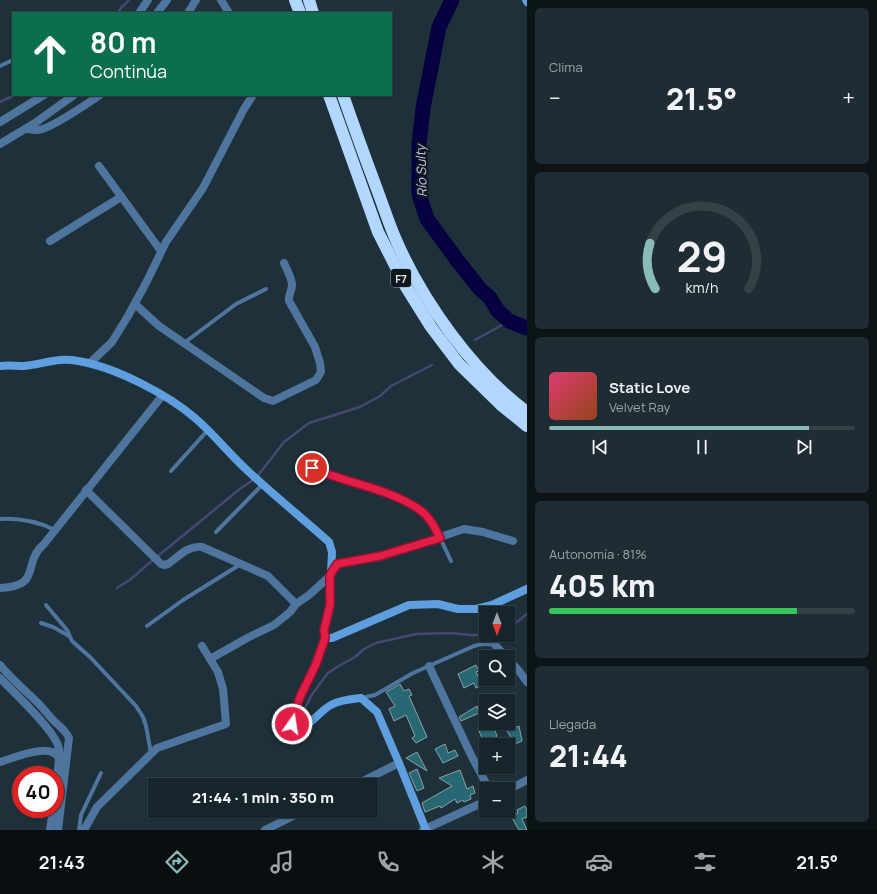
<!DOCTYPE html>
<html lang="es">
<meta charset="utf-8">
<style>
:root{--surface:#16242b;--page:#1f2c33;--text:#f1f3f6;--muted:#9ea4a9;--line:#354147;--accent:#8bbbb9}
body{margin:0;font-family:Manrope,sans-serif;background:var(--page);color:var(--text);height:100vh;display:flex;flex-direction:column;font-size:15px;white-space:nowrap}
*{box-sizing:border-box;margin:0}
p{font-size:13px;color:var(--muted)}
.icon{flex:none;width:22px;height:22px;fill:none;stroke:currentColor;stroke-width:2;stroke-linecap:round;stroke-linejoin:round}
.map{position:relative;flex:1;overflow:hidden}
.details{display:flex;flex-direction:column;gap:8px;padding:8px;background:#0c1418;width:350px}
.details>*{flex:none}
.top-card{position:absolute;left:12px;top:12px;width:380px;height:84px;border-radius:0px;box-shadow:0 1px 3px #0004,0 0 0 1px var(--line);background:#0b6e4f;color:#fff;overflow:hidden}
.needle{width:26px;rotate:180deg}
.tools{position:absolute;left:479px;top:606px;display:grid;gap:8px}
.tools a{display:grid;place-items:center;width:36px;height:36px;border-radius:0px;background:var(--surface);box-shadow:0 1px 3px #0004,0 0 0 1px var(--line);font-size:20px}
.speed{position:absolute;left:12px;top:766px;display:flex;gap:8px;font-size:20px;font-weight:700;text-align:center}
.speed>*{display:grid;place-content:center;width:52px;height:52px;border-radius:50%;background:var(--surface);box-shadow:0 1px 3px #0004,0 0 0 1px var(--line);line-height:1}
.speed .limit{border:6px solid #d22;background:#fff;color:#111}
.pin{position:absolute;display:grid;place-items:center;width:34px;height:34px;color:#fff;margin:-17px;border:2px solid #fff;border-radius:50%;box-shadow:0 1px 4px #0007}
.me{position:absolute;width:44px;margin:-22px;rotate:13deg;stroke-linejoin:round;filter:drop-shadow(0 0 3px #0008)}
.turn{display:flex;align-items:center;gap:14px;height:84px;padding:0 12px;font-size:18px}
.turn .icon{width:52px;height:52px;stroke-width:2.5}
.turn b{display:block;font-size:28px;line-height:34px}
.big{font-size:30px;font-weight:800;line-height:1.1}
.details .tile{flex:1;display:flex;flex-direction:column;justify-content:center;gap:6px;min-width:0;padding:0 14px;border-radius:6px;background:var(--page)}
.details .dial{align-items:center;gap:0}
.dial svg{height:104px;overflow:visible;fill:none;stroke:var(--line);stroke-width:7;stroke-linecap:round;text-anchor:middle}
.dial text{fill:var(--text);stroke:none}
.song{display:flex;align-items:center;gap:12px}
.cover{width:48px;height:48px;border-radius:6px;background:linear-gradient(135deg,hsl(340 70% 55%),hsl(20 70% 35%))}
.played{height:4px;border-radius:2px;background:linear-gradient(90deg,var(--accent) 85%,var(--line) 85%)}
.keys{display:flex;justify-content:space-around;direction:ltr}
.heat{display:flex;justify-content:space-between;align-items:center;font-size:22px;direction:ltr}
.charge{height:6px;border-radius:3px;background:linear-gradient(90deg,#34c759 81%,var(--line) 0)}
.trip{position:absolute;left:148px;top:778px;width:230px;height:40px;border-radius:0px;background:var(--surface);box-shadow:0 1px 3px #0004,0 0 0 1px var(--line);font-weight:800;line-height:40px;text-align:center}
.menu{display:flex;height:64px;justify-content:space-around;align-items:center;background:#090e11;color:var(--muted)}
.menu .icon{width:28px;height:28px}
.menu .current{color:var(--accent)}
.menu b{font-size:18px;color:var(--text)}
main{display:flex;flex:1;min-height:0}
.map>svg:first-child{display:block}
.lines{fill:none;stroke-linecap:round;stroke-linejoin:round}
.stream{stroke:#474774;stroke-width:2.5}
.river{stroke:#060140;stroke-width:15}
.building{fill:#286873;stroke:#8aa3a8}
.lane{stroke:#4f759e;stroke-width:4}
.street{stroke:#4f759e;stroke-width:8}
.secondary{stroke:#5f9edf;stroke-width:8}
.highway{stroke:#b2d7ff;stroke-width:12}
.route-casing{stroke:#92132f;stroke-width:10}
.route{stroke:#e11d48;stroke-width:7}
.labels{text-anchor:middle;dominant-baseline:central;stroke-width:4;stroke-linejoin:round;paint-order:stroke}
.shield{fill:#0f171b;stroke:#a0abaf;stroke-width:1}
.shield-label{font-size:11px;font-weight:bold;fill:#deeaef}
.water-label{font-size:13px;font-style:italic;fill:#c0cdf4;stroke:#0f171b}
</style>
<main>
<div class="map">
<svg width="527" height="830" viewBox="0 0 527 830">
<rect width="100%" height="100%" fill="#1e3039"/>
<g class="lines">
<g class="stream">
<polyline points="118,13 121,8 129,0"/>
<polyline points="0,102 15,95"/>
<polyline points="475,340 509,321"/>
<polyline points="117,588 131,579 147,565 241,488 256,478 284,442 309,423 360,407 380,396 391,386 432,365"/>
<polyline points="508,629 527,614"/>
<polyline points="301,717 311,696 327,674 337,667 355,657 364,649 376,643 416,634 451,633 470,635 492,635"/>
</g>
<polyline class="river" points="452,0 439,27 423,108 419,144 419,194 427,219 457,260 480,289 490,298 498,311 509,321 527,328"/>
</g>
<g class="building">
<polygon points="476,665 479,671 476,672 482,685 476,688 474,683 464,688 458,674"/>
<polygon points="400,684 404,691 409,689 412,695 409,696 427,737 416,743 412,738 415,736 406,715 394,721 389,709 395,706 386,692"/>
<polygon points="477,706 479,713 461,721 459,717"/>
<polygon points="488,723 492,723 497,736 485,744 478,729"/>
<polygon points="519,726 522,741 515,744 507,731"/>
<polygon points="445,744 448,753 455,750 458,756 443,763 435,749"/>
<polygon points="417,752 427,771 406,758"/>
<polygon points="417,769 424,788 417,791 409,773"/>
<polygon points="460,770 467,789 473,786 475,793 470,795 471,799 464,802 463,800 457,803 455,799 441,808 440,806 425,812 422,803 452,786 439,778"/>
<polygon points="525,806 527,810 527,817 522,819 527,830 519,830 511,816 518,813 517,810"/>
</g>
<g class="lines">
<g class="lane">
<polyline points="0,66 13,60"/>
<polyline points="184,343 236,304 266,289"/>
<polyline points="299,462 326,473 394,496 421,511 435,527 451,561"/>
<polyline points="171,471 208,430"/>
<path d="M0 519C19 518 37 521 55 530"/>
<polyline points="216,532 263,484"/>
<polyline points="46,605 67,630 72,641 90,657 136,706 143,717 146,726 151,753"/>
<polyline points="41,623 53,627 69,636"/>
<polyline points="147,626 183,600 241,564"/>
<path d="M361 698 375 695 413 673 474 646C482 644 488 643 496 646"/>
<polyline points="79,830 81,815 101,773"/>
</g>
<g class="street">
<polyline points="221,0 229,13"/>
<polyline points="139,13 148,0"/>
<polyline points="157,13 167,0"/>
<polyline points="188,13 196,0"/>
<polyline points="0,122 44,95"/>
<path d="M26 129C30 129 34 130 38 130 51 129 88 103 100 95"/>
<polyline points="0,144 35,123 74,95"/>
<polyline points="99,166 161,251"/>
<polyline points="50,241 121,197"/>
<path d="M135 304 159 326 264 398 273 401 316 380 321 372 320 363 315 347 289 301C288 295 292 291 292 285 292 278 287 270 284 263"/>
<polyline points="90,363 112,342 128,316 147,281 166,242 203,188 244,109 253,95"/>
<path d="M86 490 161 564 164 565 168 564C178 557 188 545 202 547L268 576 296 604"/>
<path d="M0 588C43 586 21 564 44 544L162 396"/>
<polyline points="496,646 506,657"/>
<polyline points="210,659 249,637 274,625 290,612 296,604 309,595 331,575 337,564 380,557 464,529 483,532 513,541"/>
<polyline points="508,659 519,671 527,682"/>
<path d="M0 665C11 679 25 690 38 703 44 709 49 716 55 722 61 727 66 731 69 738L58 830"/>
<polyline points="429,666 471,755 489,789"/>
<path d="M0 678C14 693 56 731 59 749 60 762 57 776 55 789"/>
<path d="M0 762C13 758 40 747 52 752 56 753 57 755 59 758"/>
<polyline points="355,785 399,763"/>
<polyline points="508,790 527,780"/>
<polyline points="50,830 53,809"/>
<polyline points="84,830 97,807 157,748 226,724 223,689 218,672 202,646"/>
<polyline points="265,830 303,811"/>
<polyline points="423,830 486,801"/>
</g>
<g class="secondary">
<polyline points="526,0 527,2"/>
<path d="M0 366C8 365 16 366 24 366 44 364 59 357 78 361 115 367 167 394 195 418 214 434 230 455 249 472 275 496 302 518 329 542L332 552 329 614 324 630 325 638 315 664 300 697 296 708 292 724 295 728C308 730 319 711 331 705 340 700 351 699 361 698L377 712 399 763 426 830"/>
<polyline points="325,638 332,638 409,605 438,604 458,609 476,609 492,605 527,589"/>
</g>
<g class="highway">
<polyline points="295,0 300,13"/>
<polyline points="309,0 313,13"/>
<polyline points="329,95 378,232 406,287 431,327 459,364 501,405 527,426"/>
<path d="M343 95C354 127 366 160 378 192 384 208 389 224 396 240 423 302 473 372 527 412"/>
</g>
</g>
<g class="lines">
<defs>
<path id="route" d="M292 724 293 718 300 697 316 664 325 638 324 630 330 605V575L337 564 380 556 440 538C435 528 430 517 420 510 391 489 346 483 312 468"/>
</defs>
<use href="#route" class="route-casing"/>
<use href="#route" class="route"/>
</g>
<g class="labels">
<rect class="shield" x="391" y="269" width="20" height="18" rx="3"/>
<g class="shield-label">
<text x="401" y="278">F7</text>
</g>
<g class="water-label">
<text transform="translate(421 171) rotate(-92)">Río Sulty</text>
</g>
</g>
</svg>
<div class="tools">
<a><svg class="needle" viewBox="-14 -14 28 28"><path d="M0-13l5 13h-10z" fill="#e53935"/><path d="M0 13l5-13h-10z" fill="#9ea4a9"/></svg></a>
<a><svg class="icon" aria-label="search" viewBox="0 0 24 24"><circle cx="10" cy="10" r="6"/><path d="M15 15l6 6"/></svg></a>
<a><svg class="icon" aria-label="layers" viewBox="0 0 24 24"><path d="M12 4l9 5-9 5-9-5zM3 14l9 5 9-5"/></svg></a>
<a>+</a>
<a>−</a>
</div>
<div class="speed"><div class="limit">40</div></div>
<div class="pin" style="left:312px;top:468px;background:#d93025"><svg class="icon" aria-label="arrive" viewBox="0 0 24 24"><path d="M6 21V4h12l-3 4 3 4H6"/></svg></div>
<svg class="me" style="left:292px;top:724px" viewBox="-20 -20 40 40"><circle r="17" fill="#e11d48" stroke="#fff" stroke-width="3"/><path d="M0-11L8 9 0 5-8 9z" fill="#fff"/></svg>
<div class="trip">21:44 · 1 min · 350 m</div>
<div class="top-card">
<div class="turn"><svg class="icon" aria-label="ahead" viewBox="0 0 24 24"><path d="M12 20V5M6 11l6-6 6 6"/></svg><div><b>80 m</b>Continúa</div></div>
</div>
</div>
<section class="details">
<div class="tile"><p>Clima</p>
<div class="heat"><a>−</a><b class="big">21.5°</b><a>+</a></div>
</div>
<div class="tile dial"><svg viewBox="0 0 100 80">
<path d="M14 69A42 42 0 1 1 86 69"/>
<path d="M14 69A42 42 0 0 1 10 34" stroke="#8bbbb9"/>
<text x="50" y="56" font-size="32" font-weight="700">29</text>
<text x="50" y="72" font-size="11">km/h</text>
</svg></div>
<div class="tile">
<div class="song"><i class="cover"></i><div><b>Static Love</b><p>Velvet Ray</p></div></div>
<div class="played"></div>
<div class="keys"><svg class="icon" aria-label="previous" viewBox="0 0 24 24"><path d="M18 5L8 12l10 7zM5 5v14"/></svg><svg class="icon" aria-label="pause" viewBox="0 0 24 24"><path d="M8 5v14M16 5v14"/></svg><svg class="icon" aria-label="next" viewBox="0 0 24 24"><path d="M6 5l10 7-10 7zM19 5v14"/></svg></div>
</div>
<div class="tile"><p>Autonomía · 81%</p><b class="big">405 km</b><div class="charge"></div></div>
<div class="tile"><p>Llegada</p><b class="big">21:44</b></div>
</section>
</main>
<nav class="menu">
<b>21:43</b>
<svg class="icon current" aria-label="directions" viewBox="0 0 24 24"><path d="M12 3l9 9-9 9-9-9zM9 14v-3h6M13 9l2 2-2 2"/></svg>
<svg class="icon" aria-label="music" viewBox="0 0 24 24"><path d="M9 18V5l10-2v13"/><circle cx="6" cy="18" r="3"/><circle cx="16" cy="16" r="3"/></svg>
<svg class="icon" aria-label="phone" viewBox="0 0 24 24"><path d="M5 4h4l2 5-3 2q2 4 5 5l2-3 5 2v4C11 20 4 13 5 4z"/></svg>
<svg class="icon" aria-label="climate" viewBox="0 0 24 24"><path d="M12 3v18M4 7l16 10M4 17L20 7"/></svg>
<svg class="icon" aria-label="car" viewBox="0 0 24 24"><path d="M5 17H2v-5l4-1 3-4h7l3 4 3 1v5h-3M9 17h6M6 11h13"/><circle cx="7" cy="17" r="2"/><circle cx="17" cy="17" r="2"/></svg>
<svg class="icon" aria-label="filters" viewBox="0 0 24 24"><path d="M4 7h16M4 17h16"/><circle cx="9" cy="7" r="2"/><circle cx="15" cy="17" r="2"/></svg>
<b>21.5°</b>
</nav>
